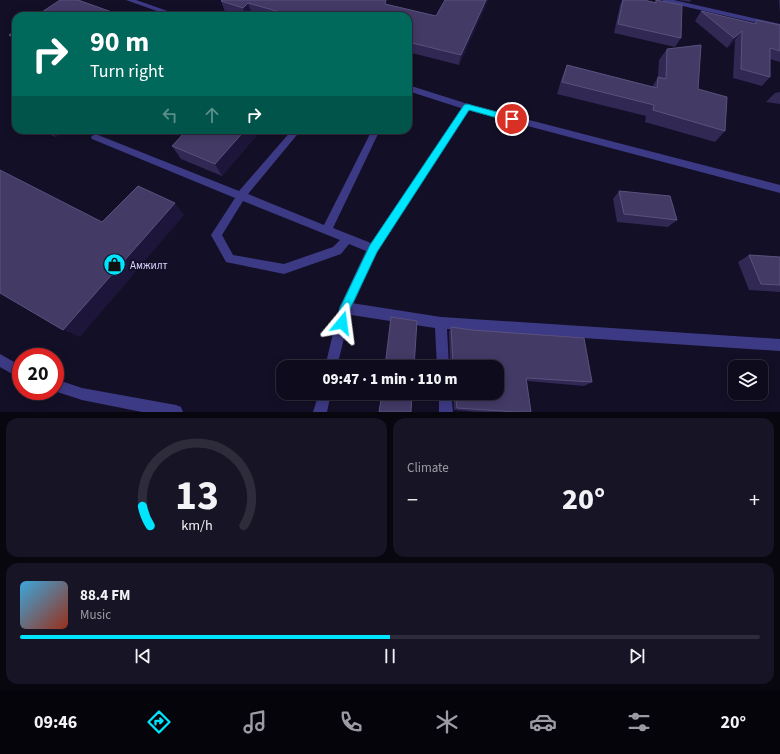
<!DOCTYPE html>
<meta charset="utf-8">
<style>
:root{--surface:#0e0b1c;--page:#171425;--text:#f1f3f6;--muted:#9b9ba3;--line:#2e2b3b;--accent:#00e5ff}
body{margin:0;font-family:"Source Sans 3",sans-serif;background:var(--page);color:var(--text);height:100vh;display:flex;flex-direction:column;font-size:15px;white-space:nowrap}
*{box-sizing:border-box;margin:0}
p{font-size:13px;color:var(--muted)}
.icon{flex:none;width:22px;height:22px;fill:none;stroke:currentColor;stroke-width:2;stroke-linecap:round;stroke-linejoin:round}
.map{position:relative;height:412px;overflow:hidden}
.drawer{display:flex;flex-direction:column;gap:6px;padding:6px;background:#08060f;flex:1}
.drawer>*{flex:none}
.guide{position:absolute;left:12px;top:12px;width:400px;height:122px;border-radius:12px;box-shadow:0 2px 10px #0003,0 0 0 1px var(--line);background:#00695c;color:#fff;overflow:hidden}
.buttons{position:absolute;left:728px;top:360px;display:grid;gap:8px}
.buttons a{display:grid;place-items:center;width:40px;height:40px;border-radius:8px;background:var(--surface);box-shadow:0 2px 10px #0003,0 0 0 1px var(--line);font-size:20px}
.speed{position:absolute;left:12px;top:348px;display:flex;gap:8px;font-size:20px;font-weight:700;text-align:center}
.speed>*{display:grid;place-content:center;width:52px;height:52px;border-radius:50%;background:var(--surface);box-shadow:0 2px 10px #0003,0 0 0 1px var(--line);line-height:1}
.speed .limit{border:6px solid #d22;background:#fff;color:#111}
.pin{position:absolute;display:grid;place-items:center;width:34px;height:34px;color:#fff;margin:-17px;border:2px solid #fff;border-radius:50%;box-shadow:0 1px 4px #0007}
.me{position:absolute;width:44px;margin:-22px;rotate:16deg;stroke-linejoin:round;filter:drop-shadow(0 0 3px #0008)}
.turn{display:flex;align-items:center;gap:14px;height:84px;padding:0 12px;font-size:18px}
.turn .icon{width:52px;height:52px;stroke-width:2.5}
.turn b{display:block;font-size:28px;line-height:34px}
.lanes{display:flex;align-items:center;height:38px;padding:0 12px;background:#0003;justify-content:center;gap:20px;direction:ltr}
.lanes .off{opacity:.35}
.big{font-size:30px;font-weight:800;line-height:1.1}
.drawer .tile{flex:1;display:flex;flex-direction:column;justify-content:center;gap:6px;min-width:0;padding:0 14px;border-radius:12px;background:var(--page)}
.drawer .dial{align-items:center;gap:0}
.dial svg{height:104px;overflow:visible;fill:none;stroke:var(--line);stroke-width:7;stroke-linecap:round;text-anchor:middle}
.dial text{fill:var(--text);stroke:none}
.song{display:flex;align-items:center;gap:12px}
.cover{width:48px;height:48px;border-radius:6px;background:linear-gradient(135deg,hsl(200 70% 55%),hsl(10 70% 35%))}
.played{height:4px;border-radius:2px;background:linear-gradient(90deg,var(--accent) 50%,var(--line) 50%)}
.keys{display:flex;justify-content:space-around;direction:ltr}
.heat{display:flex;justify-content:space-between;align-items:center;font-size:22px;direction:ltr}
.drawer .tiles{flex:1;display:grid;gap:6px;grid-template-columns:1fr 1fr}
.tile:last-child{grid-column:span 2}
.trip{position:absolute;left:276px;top:360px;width:228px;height:40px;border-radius:12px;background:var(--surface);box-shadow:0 2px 10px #0003,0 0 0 1px var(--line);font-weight:800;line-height:40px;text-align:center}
.tabs{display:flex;height:64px;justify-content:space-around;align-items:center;background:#06040b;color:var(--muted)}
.tabs .icon{width:28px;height:28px}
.tabs .current{color:var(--accent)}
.tabs b{font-size:18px;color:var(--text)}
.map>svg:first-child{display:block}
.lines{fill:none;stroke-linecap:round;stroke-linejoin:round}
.lane{fill:#3d3a85;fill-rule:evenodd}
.street{fill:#3d3a85;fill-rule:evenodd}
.wall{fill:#312854}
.shaded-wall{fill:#1d163a}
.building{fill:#433a66;stroke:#5a527e}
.route{fill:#00e5ff;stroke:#0095a6}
.labels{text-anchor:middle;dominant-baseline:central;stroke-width:4;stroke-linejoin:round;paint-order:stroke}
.poi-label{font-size:11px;fill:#d9d4ff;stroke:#130f26;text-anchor:start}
</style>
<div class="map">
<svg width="780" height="412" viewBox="0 0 780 412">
<rect width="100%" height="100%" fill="#130f26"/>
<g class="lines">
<g class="lane">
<path d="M467 104 470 105 471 107 470 109 377 252 351 309 337 367H325L339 308 366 251 349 244 341 254 284 274 226 262 211 235 235 198 92 139 91 137 95 134 98 135 239 191 292 130H301L248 194 324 225 371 132H377L378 134 333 228 371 243 464 105ZM243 201 340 240 333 247 284 264 233 255 222 235Z"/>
<polygon points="0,354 21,366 21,379 0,367"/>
<polygon points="55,379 82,388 176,405 181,407 183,412 142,412 82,400 54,391"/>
<polygon points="319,393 331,393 327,412 313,412"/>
</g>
<g class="street">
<polygon points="126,0 136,0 182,16 171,16"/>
<polygon points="662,0 674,0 780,24 780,28 665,2"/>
<polygon points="408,85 468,104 780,185 780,193 467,110 408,91"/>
<polygon points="345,302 441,317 780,339 780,351 447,329 449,367 437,367 435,328 345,314 341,312 339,308 341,304"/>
<polygon points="439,393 451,393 453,412 439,412"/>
</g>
</g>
<g class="wall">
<polygon points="445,0 488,0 459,65 408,52 408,16 259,16 252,14 249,16 239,16 225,12 221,1 387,4 436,16"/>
<polygon points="622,0 644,0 655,2 656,0 681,38 675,47 614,33 620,5"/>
<polygon points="678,0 691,0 690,2"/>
<polygon points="779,0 780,0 780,14"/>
<polygon points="701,11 753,23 756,20 780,25 780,62 770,59 770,77 762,86 733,78 735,40 727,48 695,21"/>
<polygon points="16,30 16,43 9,35"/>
<polygon points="667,49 698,89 725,131 715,142 645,122 646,116 557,94 562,77 567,65 652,87 658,77 659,60"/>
<polygon points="780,92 780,104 766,102 775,93"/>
<polygon points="38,130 63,130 56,137"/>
<polygon points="187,130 261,130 222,176 181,159 172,146"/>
<polygon points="619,191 677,220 668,227 617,222 613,199"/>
<polygon points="749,255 780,257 780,292 749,290 738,262"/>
<polygon points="451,327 592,382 584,386 527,381 531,412 477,412 454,410 453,393 497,393 497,367 446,367 447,365 450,364 449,332"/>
</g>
<g class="shaded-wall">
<polygon points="486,0 488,0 459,65 461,55"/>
<polygon points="248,3 252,14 249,16 246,16 243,8"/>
<polygon points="742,31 735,40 727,48 734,38"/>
<polygon points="49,130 63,130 56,137"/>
<polygon points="245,130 261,130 222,176 215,164"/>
<polygon points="175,203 184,215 80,337 63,330"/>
</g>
<g class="building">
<polygon points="60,0 78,0 123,16 36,16"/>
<polygon points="222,0 386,0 385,4 436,16 445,0 486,0 461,55 408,42 408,16 294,16 248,3 243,8 221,1"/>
<polygon points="623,0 644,0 656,3 656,0 682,5 681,38 618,24"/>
<polygon points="701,11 756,24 756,20 780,25 780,51 770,48 770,77 741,69 742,31 734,38"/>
<polygon points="16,30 16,38 9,35"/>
<polygon points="701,45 698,89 727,97 725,131 653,110 654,105 562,82 567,65 657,88 658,77 666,79 667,49"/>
<polygon points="187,130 245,130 215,164 172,146"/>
<polygon points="0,170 102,222 138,186 175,203 63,330 0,293"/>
<polygon points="619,191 670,196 677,220 624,214"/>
<polygon points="749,255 780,257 780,285 761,284"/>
<polygon points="391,317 417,321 414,367 385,367"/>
<polygon points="451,327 472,330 584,338 592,382 526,378 531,412 516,412 457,408 455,393 497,393 497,367 447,367 447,365 453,363"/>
<polygon points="382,393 412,393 411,412 379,412"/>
</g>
<polygon class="route" points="467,104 512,116 516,119 512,122 469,110 377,252 350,309 345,326 342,328 338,326 336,323 340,308 370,245 464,105"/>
<defs>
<symbol id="shop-disc" viewBox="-11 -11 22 22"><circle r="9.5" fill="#00e5ff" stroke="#130f26"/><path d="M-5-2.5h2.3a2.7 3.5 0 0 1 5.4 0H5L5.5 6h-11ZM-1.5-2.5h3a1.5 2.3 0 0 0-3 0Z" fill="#111"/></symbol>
</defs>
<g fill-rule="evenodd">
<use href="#shop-disc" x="102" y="252" width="25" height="25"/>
</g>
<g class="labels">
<g class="poi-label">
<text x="130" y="265">Амжилт</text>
</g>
</g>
</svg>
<div class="buttons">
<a><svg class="icon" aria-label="layers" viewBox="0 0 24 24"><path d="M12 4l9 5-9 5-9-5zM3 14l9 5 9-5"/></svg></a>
</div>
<div class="speed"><div class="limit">20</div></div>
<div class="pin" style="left:512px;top:119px;background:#d93025"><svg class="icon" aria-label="arrive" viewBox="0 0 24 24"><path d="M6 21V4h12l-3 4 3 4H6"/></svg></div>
<svg class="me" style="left:342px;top:323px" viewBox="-20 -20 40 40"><path d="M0-17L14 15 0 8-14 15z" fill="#00e5ff" stroke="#fff" stroke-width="4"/></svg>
<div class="trip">09:47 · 1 min · 110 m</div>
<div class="guide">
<div class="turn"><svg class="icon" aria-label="right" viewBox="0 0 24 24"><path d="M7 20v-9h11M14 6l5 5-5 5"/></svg><div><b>90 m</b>Turn right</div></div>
<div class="lanes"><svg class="icon off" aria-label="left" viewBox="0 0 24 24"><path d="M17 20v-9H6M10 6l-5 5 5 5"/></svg><svg class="icon off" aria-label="ahead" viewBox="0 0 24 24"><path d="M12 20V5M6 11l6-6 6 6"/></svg><svg class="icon" aria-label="right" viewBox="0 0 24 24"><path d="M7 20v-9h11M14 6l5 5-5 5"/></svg></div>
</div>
</div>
<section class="drawer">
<div class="tiles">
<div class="tile dial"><svg viewBox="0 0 100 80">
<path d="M14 69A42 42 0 1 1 86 69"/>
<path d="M14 69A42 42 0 0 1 8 54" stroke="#00e5ff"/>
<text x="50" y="56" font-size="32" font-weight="700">13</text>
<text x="50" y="72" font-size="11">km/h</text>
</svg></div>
<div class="tile"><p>Climate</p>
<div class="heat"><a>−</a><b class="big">20°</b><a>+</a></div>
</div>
<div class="tile">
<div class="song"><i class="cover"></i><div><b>88.4 FM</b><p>Music</p></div></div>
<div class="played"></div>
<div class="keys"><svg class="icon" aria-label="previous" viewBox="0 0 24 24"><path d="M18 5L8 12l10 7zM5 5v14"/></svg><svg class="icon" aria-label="pause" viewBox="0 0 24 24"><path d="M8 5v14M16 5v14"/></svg><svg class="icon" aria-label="next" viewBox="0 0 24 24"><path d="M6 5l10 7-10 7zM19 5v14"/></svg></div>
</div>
</div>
</section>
<nav class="tabs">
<b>09:46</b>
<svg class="icon current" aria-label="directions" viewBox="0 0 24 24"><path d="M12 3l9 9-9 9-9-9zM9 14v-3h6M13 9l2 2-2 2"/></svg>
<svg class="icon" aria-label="music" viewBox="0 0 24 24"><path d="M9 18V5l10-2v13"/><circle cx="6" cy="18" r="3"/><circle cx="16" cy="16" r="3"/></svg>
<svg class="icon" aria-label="phone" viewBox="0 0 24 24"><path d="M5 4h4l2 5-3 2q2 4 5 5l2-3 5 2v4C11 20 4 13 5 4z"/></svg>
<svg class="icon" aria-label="climate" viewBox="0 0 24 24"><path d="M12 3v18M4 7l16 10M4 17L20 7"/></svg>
<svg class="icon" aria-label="car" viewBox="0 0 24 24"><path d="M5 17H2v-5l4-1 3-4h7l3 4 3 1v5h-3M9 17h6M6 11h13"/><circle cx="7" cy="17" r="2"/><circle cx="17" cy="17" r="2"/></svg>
<svg class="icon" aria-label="filters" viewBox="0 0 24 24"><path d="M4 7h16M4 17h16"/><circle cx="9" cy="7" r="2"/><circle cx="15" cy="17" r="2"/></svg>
<b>20°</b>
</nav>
